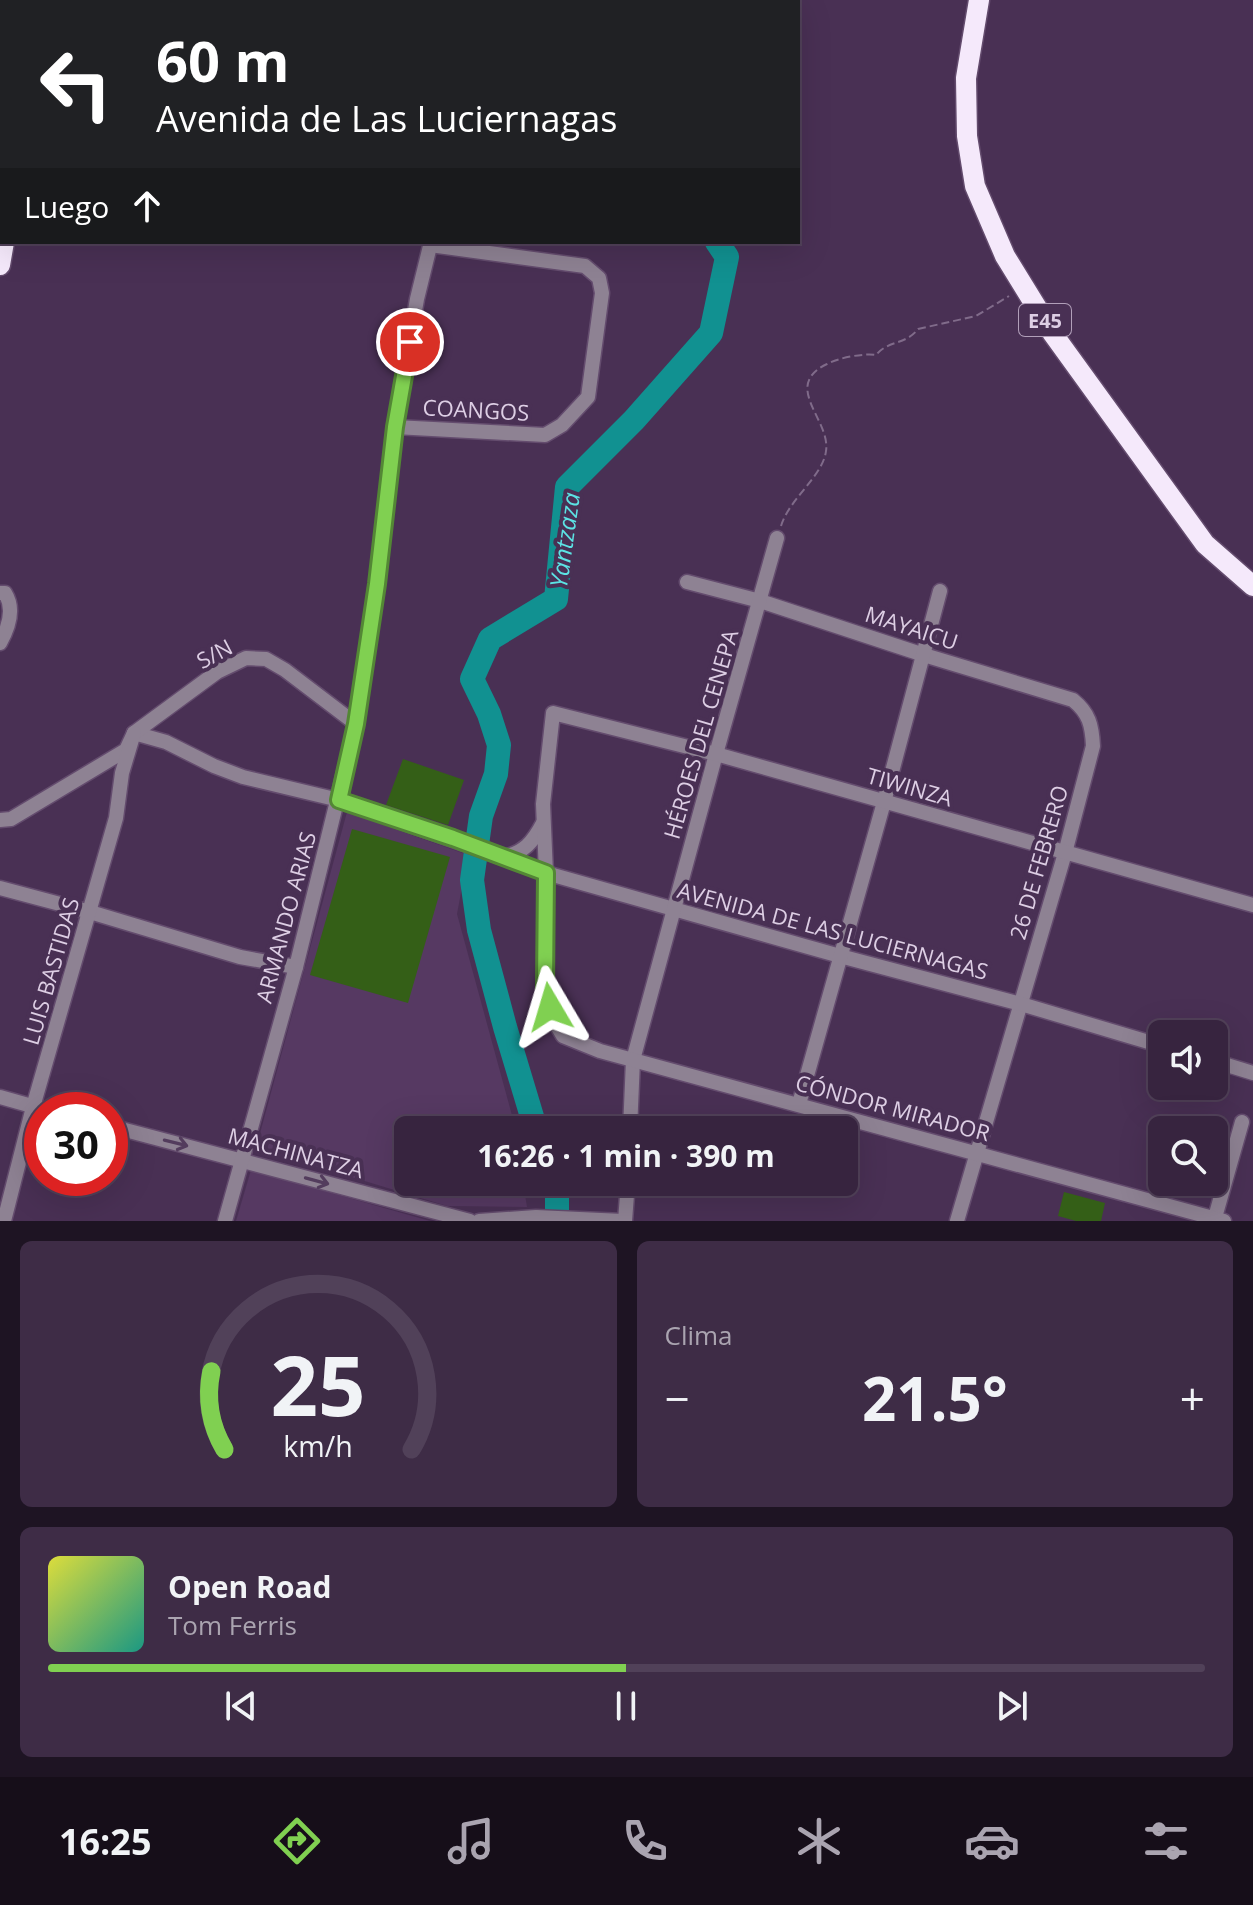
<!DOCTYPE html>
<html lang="es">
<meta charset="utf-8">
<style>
:root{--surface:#37243f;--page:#3e2c46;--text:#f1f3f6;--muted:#aaa4b0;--line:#514159;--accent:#80d051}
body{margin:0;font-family:"Open Sans",sans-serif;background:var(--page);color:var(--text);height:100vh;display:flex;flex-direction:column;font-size:30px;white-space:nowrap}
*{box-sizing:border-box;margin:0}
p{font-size:26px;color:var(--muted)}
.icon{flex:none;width:44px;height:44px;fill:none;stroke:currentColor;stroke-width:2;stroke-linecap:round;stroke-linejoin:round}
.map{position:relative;height:1221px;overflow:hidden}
.panel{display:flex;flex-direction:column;gap:20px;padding:20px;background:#1e1423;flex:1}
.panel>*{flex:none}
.banner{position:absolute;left:0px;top:0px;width:800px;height:244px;box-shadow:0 8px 32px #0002,0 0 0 2px var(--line);background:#202124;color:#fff;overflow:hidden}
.controls{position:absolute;left:1148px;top:1020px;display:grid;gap:16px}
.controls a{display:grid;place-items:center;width:80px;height:80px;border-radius:12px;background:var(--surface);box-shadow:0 8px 32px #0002,0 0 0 2px var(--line);font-size:40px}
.speed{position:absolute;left:24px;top:1092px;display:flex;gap:16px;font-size:40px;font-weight:700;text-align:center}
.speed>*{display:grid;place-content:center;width:104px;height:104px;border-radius:50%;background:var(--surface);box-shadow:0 8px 32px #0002,0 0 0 2px var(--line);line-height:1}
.speed .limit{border:12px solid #d22;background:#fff;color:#111}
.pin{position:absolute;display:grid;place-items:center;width:68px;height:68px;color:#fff;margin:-34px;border:4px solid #fff;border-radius:50%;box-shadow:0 2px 8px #0007}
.me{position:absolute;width:88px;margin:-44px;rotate:353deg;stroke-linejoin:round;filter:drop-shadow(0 0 6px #0008)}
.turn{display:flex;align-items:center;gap:28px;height:168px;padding:0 24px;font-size:36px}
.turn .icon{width:104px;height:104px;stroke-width:2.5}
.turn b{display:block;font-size:56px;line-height:68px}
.then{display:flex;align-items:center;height:76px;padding:0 24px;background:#0003;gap:16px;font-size:30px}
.big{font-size:60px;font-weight:700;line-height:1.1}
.panel .widget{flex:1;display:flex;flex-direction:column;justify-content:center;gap:12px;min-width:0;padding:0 28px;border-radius:12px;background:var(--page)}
.panel .dial{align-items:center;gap:0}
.dial svg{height:208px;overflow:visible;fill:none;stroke:var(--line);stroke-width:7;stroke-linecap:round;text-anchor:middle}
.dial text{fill:var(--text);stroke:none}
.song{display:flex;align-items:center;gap:24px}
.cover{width:96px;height:96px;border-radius:12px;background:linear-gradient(135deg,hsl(60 70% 55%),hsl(170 70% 35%))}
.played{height:8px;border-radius:4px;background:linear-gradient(90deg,var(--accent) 50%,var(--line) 50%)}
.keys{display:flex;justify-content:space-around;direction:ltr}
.heat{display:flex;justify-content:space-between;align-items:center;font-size:44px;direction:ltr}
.panel .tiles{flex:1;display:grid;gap:20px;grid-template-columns:1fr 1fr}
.widget:last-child{grid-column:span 2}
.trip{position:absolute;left:394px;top:1116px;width:464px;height:80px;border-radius:12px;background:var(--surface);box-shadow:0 8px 32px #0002,0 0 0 2px var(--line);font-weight:700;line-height:80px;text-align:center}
.tabs{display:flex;height:128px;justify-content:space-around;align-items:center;background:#160e19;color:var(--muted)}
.tabs .icon{width:56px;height:56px}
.tabs .active{color:var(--accent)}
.tabs b{font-size:36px;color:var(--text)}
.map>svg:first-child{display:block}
.built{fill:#563962}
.green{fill:#345f17}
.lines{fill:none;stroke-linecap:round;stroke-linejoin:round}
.river{stroke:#119191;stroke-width:24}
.minor-casing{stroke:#644c6e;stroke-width:17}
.highway-casing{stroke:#644c6e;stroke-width:23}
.path{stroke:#806b8a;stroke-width:2;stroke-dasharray:8 4;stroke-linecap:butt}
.minor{stroke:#8e8293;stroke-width:14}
.highway{stroke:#f5e9fb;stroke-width:20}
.oneway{stroke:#533c5d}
.route-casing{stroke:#538735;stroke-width:20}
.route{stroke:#80d051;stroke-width:14}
.labels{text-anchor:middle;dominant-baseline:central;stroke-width:8;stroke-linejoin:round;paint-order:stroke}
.shield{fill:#493054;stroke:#b19fb9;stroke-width:2}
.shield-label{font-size:20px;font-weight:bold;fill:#ddcee4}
.street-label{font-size:22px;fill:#ddcee4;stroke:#493054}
.water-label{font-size:24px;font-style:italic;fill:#5ce3e4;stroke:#493054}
</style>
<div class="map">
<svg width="1253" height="1221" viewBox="0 0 1253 1221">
<rect width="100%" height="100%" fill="#493054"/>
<g class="built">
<polygon points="347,812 468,855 457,914 516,1130 408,1130 408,1182 523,1182 527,1207 447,1206 256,1148"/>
<polygon points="251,1170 430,1221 236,1221"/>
</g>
<g class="green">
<polygon points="403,759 464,780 448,825 386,805"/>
<polygon points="352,829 450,857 408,1003 310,975"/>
<polygon points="1064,1192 1105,1203 1101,1221 1076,1221 1058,1216"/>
</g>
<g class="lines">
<g class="river">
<polyline points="659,2 660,0"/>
<polyline points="536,1130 505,1027 479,930 472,880 481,816 496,774 499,745 489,714 472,679 490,639 556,599 567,487 634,420 711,333 727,257 717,242"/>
<polyline points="553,1182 557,1194 557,1221"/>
</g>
<defs>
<g id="minor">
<polyline points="475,2 476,0"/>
<polyline points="395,427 545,435 562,425 588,397 602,293 599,278 585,266 430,245"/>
<path d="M687 582 760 601 924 655 1073 700C1089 713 1092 725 1093 746L1065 853 957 1221"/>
<path d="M0 593H5C15 609 9 627 0 643"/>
<polyline points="134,733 166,742 214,766 243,777 339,800 546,873 840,956 1021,1004 1162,1046"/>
<polyline points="0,820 11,819 126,750 134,733 217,672 246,658 266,659 285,670 356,724"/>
<path d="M503 857C524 853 533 842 543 823"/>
<polyline points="0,888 90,912 240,957 296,967"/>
<polyline points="1214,1061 1253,1073"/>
<polyline points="0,1097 46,1110"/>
<polyline points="799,1104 884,802 940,591"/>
<polyline points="110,1126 470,1221"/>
<polyline points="630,1130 633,1060 716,754 777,538"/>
<polyline points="4,1221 33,1107 116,818 122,773 134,733"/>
<polyline points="225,1221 296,967 356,724 377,584 395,427 417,299 431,242"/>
<polyline points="479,1221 536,1217 623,1221"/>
<polyline points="625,1221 628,1182"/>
<polyline points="1214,1221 1242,1122"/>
<polyline points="1224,1221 600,1051 563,1036 557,1026 545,987 546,873 543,804 553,713 716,754 1253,905"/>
</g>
<g id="highway">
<polyline points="979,0 966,78 967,136 975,186 1005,256 1053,334 1205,544 1253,586"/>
<polyline points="173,2 176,0"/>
<polyline points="0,265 4,242"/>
</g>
</defs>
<use href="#minor" class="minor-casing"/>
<use href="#highway" class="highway-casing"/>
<path class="path" d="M781 526C789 499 823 476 826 451 831 420 781 386 827 364 838 358 863 353 876 355 888 340 906 345 918 329L976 316 1009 296"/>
<use href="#minor" class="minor"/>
<use href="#highway" class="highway"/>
</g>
<defs><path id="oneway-shaft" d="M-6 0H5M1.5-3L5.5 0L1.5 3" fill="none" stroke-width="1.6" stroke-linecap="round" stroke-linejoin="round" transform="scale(2)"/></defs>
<g class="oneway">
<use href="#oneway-shaft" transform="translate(176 1143) rotate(14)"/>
<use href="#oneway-shaft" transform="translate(317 1181) rotate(15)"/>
</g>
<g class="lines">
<defs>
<polyline id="route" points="410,342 395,427 377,584 356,724 339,800 453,838 546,873 545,987 550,1007"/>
</defs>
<use href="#route" class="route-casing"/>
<use href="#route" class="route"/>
</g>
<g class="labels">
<rect class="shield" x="1019" y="304" width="52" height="32" rx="6"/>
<g class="shield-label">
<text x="1045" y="320">E45</text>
</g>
<g class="street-label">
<text transform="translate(476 409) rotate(3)">COANGOS</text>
<text transform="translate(912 627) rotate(18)">MAYAICU</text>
<text transform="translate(214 653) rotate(-28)">S/N</text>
<text transform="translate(700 734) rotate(-74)">HÉROES DEL CENEPA</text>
<text transform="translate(910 786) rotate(16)">TIWINZA</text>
<text transform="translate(1038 862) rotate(-74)">26 DE FEBRERO</text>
<text transform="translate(285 917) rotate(-75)">ARMANDO ARIAS</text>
<text transform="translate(833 930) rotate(15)">AVENIDA DE LAS LUCIERNAGAS</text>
<text transform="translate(50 971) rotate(-74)">LUIS BASTIDAS</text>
<text transform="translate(893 1107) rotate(15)">CÓNDOR MIRADOR</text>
<text transform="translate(296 1152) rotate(15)">MACHINATZA</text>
</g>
<g class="water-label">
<text transform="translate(564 540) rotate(-82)">Yantzaza</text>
</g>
</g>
</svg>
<div class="controls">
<a><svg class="icon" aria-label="sound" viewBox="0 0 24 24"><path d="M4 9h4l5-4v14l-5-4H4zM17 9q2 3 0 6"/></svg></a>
<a><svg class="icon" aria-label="search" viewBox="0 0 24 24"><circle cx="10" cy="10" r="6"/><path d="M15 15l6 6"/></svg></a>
</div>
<div class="speed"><div class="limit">30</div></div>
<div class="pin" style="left:410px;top:342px;background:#d93025"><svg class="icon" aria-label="arrive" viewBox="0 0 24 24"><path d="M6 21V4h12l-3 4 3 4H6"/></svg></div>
<svg class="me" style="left:550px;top:1007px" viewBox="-20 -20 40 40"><path d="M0-17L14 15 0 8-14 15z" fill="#80d051" stroke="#fff" stroke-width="4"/></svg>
<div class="trip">16:26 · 1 min · 390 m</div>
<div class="banner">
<div class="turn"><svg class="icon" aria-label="left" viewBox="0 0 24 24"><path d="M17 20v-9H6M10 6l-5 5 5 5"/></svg><div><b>60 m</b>Avenida de Las Luciernagas</div></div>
<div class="then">Luego<svg class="icon" aria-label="ahead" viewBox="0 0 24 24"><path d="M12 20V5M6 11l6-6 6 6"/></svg></div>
</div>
</div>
<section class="panel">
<div class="tiles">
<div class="widget dial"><svg viewBox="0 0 100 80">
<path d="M14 69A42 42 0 1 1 86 69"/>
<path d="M14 69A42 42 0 0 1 9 39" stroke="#80d051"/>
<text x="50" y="56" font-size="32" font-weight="700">25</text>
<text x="50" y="72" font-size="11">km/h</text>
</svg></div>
<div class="widget"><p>Clima</p>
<div class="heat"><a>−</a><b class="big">21.5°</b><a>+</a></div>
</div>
<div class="widget">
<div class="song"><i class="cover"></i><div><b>Open Road</b><p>Tom Ferris</p></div></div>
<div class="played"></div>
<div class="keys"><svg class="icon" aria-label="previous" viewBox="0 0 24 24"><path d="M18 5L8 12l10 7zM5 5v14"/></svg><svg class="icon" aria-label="pause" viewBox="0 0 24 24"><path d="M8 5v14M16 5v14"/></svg><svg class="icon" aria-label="next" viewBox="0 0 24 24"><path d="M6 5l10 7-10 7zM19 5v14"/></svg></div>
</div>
</div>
</section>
<nav class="tabs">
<b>16:25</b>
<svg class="icon active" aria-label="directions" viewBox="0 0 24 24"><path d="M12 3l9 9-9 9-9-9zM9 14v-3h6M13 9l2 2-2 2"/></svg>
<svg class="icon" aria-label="music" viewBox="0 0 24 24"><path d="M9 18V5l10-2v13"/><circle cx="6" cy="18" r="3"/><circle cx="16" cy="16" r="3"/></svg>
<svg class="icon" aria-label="phone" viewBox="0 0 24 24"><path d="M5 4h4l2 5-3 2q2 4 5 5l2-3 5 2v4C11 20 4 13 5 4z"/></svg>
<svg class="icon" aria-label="climate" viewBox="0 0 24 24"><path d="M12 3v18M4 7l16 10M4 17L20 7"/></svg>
<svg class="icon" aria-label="car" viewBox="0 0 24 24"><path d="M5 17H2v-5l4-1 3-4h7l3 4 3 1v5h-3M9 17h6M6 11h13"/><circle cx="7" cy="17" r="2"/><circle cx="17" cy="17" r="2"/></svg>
<svg class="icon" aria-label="filters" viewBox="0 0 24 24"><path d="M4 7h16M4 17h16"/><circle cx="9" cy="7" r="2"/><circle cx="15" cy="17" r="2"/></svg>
</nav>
